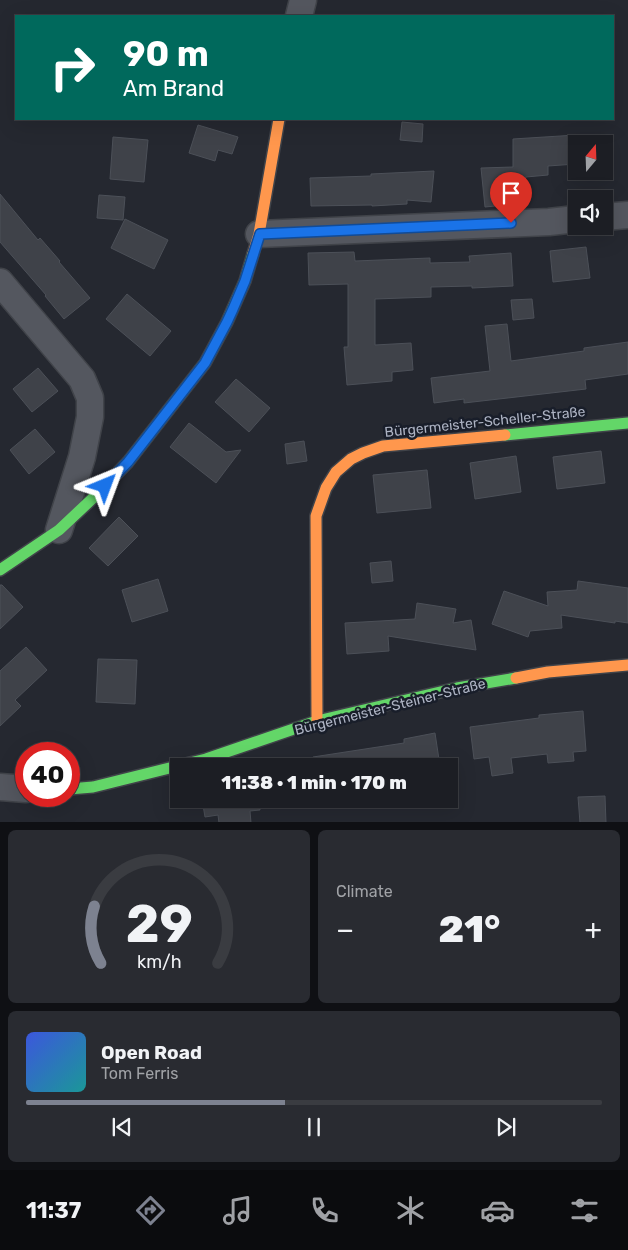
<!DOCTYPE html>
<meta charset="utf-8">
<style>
:root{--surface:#1c1e24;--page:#292b31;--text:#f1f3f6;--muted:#a0a2a6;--line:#3a3c41;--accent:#7d8290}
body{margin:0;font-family:Rubik,sans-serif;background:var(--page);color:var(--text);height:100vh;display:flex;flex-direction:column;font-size:19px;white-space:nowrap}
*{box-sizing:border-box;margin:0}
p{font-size:16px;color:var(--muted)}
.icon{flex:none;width:28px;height:28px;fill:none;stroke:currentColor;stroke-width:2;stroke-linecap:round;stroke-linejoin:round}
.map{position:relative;height:822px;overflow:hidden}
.panel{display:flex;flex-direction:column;gap:8px;padding:8px;background:#0f1014;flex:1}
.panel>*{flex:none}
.banner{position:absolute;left:15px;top:15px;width:599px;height:105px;border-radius:0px;box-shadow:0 5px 20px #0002,0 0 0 1px var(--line);background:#00695c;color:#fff;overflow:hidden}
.needle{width:32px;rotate:19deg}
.controls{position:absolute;left:568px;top:135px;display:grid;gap:10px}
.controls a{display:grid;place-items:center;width:45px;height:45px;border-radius:0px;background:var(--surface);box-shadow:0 5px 20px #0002,0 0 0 1px var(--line);font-size:25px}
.speed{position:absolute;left:15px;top:742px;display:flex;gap:10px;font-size:25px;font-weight:700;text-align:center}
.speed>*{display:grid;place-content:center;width:65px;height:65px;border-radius:50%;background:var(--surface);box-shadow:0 5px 20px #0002,0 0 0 1px var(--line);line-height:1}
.speed .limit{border:8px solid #d22;background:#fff;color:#111}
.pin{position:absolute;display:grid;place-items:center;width:42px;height:42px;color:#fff;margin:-51px -21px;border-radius:50% 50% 50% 0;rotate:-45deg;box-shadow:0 0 5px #0007}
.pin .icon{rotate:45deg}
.me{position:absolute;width:55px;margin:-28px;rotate:44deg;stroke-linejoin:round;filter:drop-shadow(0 0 4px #0008)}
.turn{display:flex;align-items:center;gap:18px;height:105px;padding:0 25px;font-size:22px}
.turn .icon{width:65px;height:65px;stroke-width:2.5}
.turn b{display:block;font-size:35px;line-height:42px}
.big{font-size:38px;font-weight:800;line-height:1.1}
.panel .tile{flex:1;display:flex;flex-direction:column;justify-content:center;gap:8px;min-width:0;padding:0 18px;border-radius:8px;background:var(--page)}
.panel .dial{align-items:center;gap:0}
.dial svg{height:130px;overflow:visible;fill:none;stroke:var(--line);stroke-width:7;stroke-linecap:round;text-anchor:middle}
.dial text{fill:var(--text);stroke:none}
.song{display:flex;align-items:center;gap:15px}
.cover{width:60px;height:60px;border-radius:8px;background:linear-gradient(135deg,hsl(230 70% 55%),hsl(180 70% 35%))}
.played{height:5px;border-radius:2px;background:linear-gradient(90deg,var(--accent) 45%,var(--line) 45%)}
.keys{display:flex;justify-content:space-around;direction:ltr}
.heat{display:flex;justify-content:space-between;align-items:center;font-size:28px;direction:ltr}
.panel .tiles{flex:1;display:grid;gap:8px;grid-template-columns:1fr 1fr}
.tile:last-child{grid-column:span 2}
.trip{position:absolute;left:170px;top:758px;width:288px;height:50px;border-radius:0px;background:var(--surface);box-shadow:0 5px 20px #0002,0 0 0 1px var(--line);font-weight:800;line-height:50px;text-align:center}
.menu{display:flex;height:80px;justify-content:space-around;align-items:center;background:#0b0c0e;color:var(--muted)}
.menu .icon{width:35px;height:35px}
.menu .active{color:var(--accent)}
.menu b{font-size:22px;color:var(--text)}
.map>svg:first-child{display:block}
.building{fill:#3f4249;stroke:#4c5058}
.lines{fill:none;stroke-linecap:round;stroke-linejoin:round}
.street-casing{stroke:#404349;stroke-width:29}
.fast-casing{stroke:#404349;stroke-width:14}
.slow-casing{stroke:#404349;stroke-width:14}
.street{stroke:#54575f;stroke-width:26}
.fast{stroke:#63d668;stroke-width:11}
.slow{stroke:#ff974d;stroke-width:11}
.route-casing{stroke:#114b97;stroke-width:12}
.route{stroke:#1a73e8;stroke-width:9}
.labels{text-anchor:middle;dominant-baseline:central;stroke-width:5;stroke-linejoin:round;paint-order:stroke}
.street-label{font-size:14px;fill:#adb3c3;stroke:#191e2a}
</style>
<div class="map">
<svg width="628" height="823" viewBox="0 0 628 823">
<rect width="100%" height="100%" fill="#252830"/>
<g class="building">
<polygon points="402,122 423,124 422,142 400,140"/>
<polygon points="198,125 238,137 232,154 218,150 215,161 189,153"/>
<polygon points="576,135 576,164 548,166 548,175 526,177 516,204 485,207 481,168 513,167 513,139"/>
<polygon points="113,137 148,140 144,182 110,179"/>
<polygon points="434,171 431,202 407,200 407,204 372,206 372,205 311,206 310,178 371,176 371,174"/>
<polygon points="0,194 38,240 40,238 60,261 59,262 90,298 64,319 45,296 46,295 0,242"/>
<polygon points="99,195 125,197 123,220 97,218"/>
<polygon points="125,219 168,240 154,269 111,248"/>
<polygon points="586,247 590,278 553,282 550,251"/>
<polygon points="354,252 355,261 430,258 430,263 470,262 469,256 511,253 513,286 472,288 472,286 431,287 431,297 375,299 375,345 411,343 413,370 392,372 392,381 347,385 344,347 348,347 348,284 309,285 308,253"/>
<polygon points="127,294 171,331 150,356 106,319"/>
<polygon points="532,299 534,318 513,320 511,300"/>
<polygon points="507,324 511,361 584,351 584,348 628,342 628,374 585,380 586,389 464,403 464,399 434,403 431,378 490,371 485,326"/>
<polygon points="38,368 58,391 32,412 13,389"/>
<polygon points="236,379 270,408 249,432 215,402"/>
<polygon points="189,423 226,452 241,450 216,483 170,447"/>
<polygon points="35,429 55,452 29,474 10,450"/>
<polygon points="304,441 307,461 287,464 285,444"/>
<polygon points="601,451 605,483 557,489 553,457"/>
<polygon points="516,456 521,492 475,499 470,463"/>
<polygon points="427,470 431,508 377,513 373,475"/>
<polygon points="119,517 138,536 108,566 89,548"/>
<polygon points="391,561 393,581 372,583 370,563"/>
<polygon points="158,579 168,611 132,622 122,590"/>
<polygon points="578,581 628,588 628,623 615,621 615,623 561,615 562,628 530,631 528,637 492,624 504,591 548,606 547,592 577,590"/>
<polygon points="0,585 2,585 23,607 0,629"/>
<polygon points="417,603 456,609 453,623 471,620 476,650 388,636 389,651 347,654 345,623 415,619"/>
<polygon points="26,647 47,670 15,700 21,706 0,726 0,671"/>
<polygon points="98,659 137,660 135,704 96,702"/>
<polygon points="583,711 586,751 573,752 574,761 548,763 547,754 511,758 513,773 492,776 489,757 474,759 470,727 539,718 539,715"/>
<polygon points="435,733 440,766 314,766 313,757 404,743 404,739"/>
<polygon points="605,796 606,823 580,823 578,797"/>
<polygon points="202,799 259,799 260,810 250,811 251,823 219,823 218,815 205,817"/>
</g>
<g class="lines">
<defs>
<g id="street">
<polyline points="299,16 303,0"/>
<polyline points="604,217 628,215"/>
<polyline points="259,234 549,222 576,219"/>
<polyline points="0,282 82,379 90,398 90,417 82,457 59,530"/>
<polyline points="0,787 26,789"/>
</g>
<g id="fast">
<polyline points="505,435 628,423"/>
<polyline points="0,570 59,530 93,498 128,462 205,363 227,322 245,281 253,254"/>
<polyline points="69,789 93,787 206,759 317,721 457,688 516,678"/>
</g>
<g id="slow">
<polyline points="253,254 259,234 279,119"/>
<polyline points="516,678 548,672 628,665"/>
<polyline points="317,721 316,516 326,488 336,472 351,459 363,453 383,446 505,435"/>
</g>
</defs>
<use href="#street" class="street-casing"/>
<use href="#fast" class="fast-casing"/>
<use href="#slow" class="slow-casing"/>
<use href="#street" class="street"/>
<use href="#fast" class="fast"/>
<use href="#slow" class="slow"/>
</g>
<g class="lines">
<defs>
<polyline id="route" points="105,486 128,462 205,363 227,322 233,309 245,281 260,234 511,223"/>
</defs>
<use href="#route" class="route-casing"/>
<use href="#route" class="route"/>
</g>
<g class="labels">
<g class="street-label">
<text transform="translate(485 422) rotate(-6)">Bürgermeister-Scheller-Straße</text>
<text transform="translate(390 707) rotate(-14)">Bürgermeister-Steiner-Straße</text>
</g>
</g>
</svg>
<div class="controls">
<a><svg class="needle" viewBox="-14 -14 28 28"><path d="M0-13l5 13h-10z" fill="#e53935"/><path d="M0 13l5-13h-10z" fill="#a0a2a6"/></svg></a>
<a><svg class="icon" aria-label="sound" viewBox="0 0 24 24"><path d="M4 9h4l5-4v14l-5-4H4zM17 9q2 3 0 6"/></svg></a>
</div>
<div class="speed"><div class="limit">40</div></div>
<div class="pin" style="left:511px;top:223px;background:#d93025"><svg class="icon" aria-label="arrive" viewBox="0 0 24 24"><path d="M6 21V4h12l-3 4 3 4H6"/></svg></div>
<svg class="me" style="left:105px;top:486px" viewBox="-20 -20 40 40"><path d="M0-17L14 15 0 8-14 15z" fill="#1a73e8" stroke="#fff" stroke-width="4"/></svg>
<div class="trip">11:38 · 1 min · 170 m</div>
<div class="banner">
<div class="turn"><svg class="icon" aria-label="right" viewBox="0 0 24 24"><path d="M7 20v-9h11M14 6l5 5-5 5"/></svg><div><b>90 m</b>Am Brand</div></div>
</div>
</div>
<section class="panel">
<div class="tiles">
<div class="tile dial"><svg viewBox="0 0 100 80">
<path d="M14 69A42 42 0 1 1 86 69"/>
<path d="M14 69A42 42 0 0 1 10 34" stroke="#7d8290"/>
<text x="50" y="56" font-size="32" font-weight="700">29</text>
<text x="50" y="72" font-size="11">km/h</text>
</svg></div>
<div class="tile"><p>Climate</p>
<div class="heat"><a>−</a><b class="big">21°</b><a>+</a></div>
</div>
<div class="tile">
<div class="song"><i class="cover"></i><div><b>Open Road</b><p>Tom Ferris</p></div></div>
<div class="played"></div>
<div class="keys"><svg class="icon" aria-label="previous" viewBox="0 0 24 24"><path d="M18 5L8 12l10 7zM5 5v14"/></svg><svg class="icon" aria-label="pause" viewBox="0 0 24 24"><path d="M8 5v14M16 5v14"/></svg><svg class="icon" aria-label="next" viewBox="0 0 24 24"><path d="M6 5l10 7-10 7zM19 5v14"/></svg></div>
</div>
</div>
</section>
<nav class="menu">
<b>11:37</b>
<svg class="icon active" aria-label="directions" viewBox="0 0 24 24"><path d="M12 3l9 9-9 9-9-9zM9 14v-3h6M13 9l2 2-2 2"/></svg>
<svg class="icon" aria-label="music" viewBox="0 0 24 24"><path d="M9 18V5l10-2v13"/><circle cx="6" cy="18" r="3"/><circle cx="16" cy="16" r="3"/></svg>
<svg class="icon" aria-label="phone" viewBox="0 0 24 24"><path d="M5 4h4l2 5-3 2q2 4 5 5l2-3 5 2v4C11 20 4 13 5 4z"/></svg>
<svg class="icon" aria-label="climate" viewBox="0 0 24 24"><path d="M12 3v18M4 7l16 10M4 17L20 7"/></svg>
<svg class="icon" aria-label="car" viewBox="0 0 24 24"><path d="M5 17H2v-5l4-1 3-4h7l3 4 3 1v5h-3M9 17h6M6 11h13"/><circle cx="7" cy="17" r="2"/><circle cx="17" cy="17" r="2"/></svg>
<svg class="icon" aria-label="filters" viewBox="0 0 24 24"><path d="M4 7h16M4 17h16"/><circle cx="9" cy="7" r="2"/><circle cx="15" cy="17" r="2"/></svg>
</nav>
